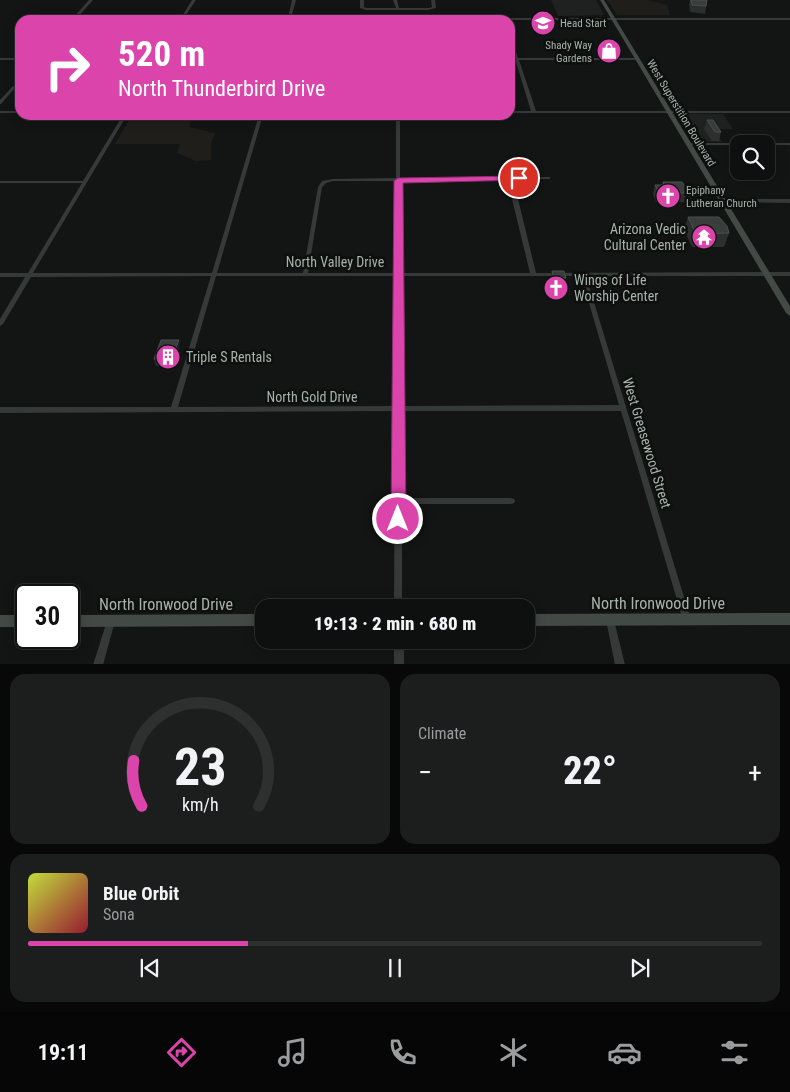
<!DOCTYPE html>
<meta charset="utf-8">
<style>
:root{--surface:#0e0f0f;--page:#1c1d1d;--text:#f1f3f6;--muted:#9b9c9e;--line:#2e2f2f;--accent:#db44ab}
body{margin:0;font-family:"Roboto Condensed",sans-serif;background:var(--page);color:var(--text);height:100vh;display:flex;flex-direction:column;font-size:19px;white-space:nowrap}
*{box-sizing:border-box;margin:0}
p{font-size:16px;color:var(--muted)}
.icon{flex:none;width:28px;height:28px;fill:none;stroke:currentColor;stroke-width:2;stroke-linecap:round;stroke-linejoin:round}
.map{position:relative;height:664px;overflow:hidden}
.details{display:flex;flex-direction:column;gap:10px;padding:10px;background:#080808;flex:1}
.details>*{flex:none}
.hud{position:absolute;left:15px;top:15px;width:500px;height:105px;border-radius:15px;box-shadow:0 2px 12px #0003,0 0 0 1px var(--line);background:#db44ab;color:#fff;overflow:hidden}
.tools{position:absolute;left:730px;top:135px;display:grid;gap:10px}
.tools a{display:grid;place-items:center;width:45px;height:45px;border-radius:10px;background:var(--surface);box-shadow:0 2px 12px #0003,0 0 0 1px var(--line);font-size:25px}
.speed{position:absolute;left:15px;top:584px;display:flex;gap:10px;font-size:25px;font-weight:700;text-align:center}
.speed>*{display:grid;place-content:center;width:65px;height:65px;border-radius:50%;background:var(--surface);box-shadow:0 2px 12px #0003,0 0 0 1px var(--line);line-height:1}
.speed .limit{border:2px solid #111;border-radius:8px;background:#fff;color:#111}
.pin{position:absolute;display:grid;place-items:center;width:42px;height:42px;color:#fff;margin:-21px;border:2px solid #fff;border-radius:50%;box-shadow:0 1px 5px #0007}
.me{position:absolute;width:55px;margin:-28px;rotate:0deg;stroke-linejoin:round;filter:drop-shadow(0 0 4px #0008)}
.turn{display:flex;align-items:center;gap:18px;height:105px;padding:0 20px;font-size:22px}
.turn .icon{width:65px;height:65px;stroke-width:2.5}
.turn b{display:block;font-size:35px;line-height:42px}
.big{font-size:38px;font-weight:800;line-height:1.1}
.details .tile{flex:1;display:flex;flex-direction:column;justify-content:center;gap:8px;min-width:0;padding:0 18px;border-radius:15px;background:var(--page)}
.details .dial{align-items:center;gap:0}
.dial svg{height:130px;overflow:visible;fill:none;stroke:var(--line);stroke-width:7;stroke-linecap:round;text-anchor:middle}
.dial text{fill:var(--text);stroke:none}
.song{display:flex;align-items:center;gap:15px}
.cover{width:60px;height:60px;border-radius:8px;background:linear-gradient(135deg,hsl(70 70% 55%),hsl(350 70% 35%))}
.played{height:5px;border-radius:2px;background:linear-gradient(90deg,var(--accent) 30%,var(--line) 30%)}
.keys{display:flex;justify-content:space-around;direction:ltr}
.heat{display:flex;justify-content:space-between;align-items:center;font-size:28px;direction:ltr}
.details .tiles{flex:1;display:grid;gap:10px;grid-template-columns:1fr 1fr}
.tile:last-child{grid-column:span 2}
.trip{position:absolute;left:255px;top:599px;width:280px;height:50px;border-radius:15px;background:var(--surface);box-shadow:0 2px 12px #0003,0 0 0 1px var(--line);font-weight:800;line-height:50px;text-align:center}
.menu{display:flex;height:80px;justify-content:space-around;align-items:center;background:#060606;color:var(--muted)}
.menu .icon{width:35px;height:35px}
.menu .active{color:var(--accent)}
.menu b{font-size:22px;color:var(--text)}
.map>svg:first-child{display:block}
.built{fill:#1f2121}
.green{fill:#1f1e1a}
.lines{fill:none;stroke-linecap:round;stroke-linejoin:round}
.street{fill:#353937;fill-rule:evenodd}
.secondary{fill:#434945;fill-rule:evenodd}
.wall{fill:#2c2f2e}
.shaded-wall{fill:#1d1e1e}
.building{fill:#393d3c;stroke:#4a504d}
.route{fill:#db44ab;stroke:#8e2c6f}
.labels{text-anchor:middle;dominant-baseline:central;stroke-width:5;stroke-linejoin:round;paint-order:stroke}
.far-poi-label{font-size:11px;fill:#a6b3ab;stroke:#0e0f0f;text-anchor:start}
.far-street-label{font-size:11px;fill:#a6b3ab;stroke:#0e0f0f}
.poi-label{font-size:14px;fill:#a6b3ab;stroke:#0e0f0f;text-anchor:start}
.street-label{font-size:14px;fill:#a6b3ab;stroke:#0e0f0f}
.near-street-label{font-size:16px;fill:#a6b3ab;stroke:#0e0f0f}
</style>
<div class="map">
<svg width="790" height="665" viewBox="0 0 790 665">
<rect width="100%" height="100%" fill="#131414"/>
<g class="built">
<polygon points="551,0 596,0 604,15 558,16"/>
<polygon points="682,114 723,114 733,129 714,129 722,142 697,141 681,115"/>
</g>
<g class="green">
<polygon points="607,0 648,0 667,5 670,15 617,15"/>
<polygon points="138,115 193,115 189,127 215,133 211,144 211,160 196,161 177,153 180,144 115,144 129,120"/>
</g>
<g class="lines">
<g class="street">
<polygon points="89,0 93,0 77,18 181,18 192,0 196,0 184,18 288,18 292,0 296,0 291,18 790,18 790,20 39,20 37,19 39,18 73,18"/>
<polygon points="360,0 364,0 364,7 366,8 396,8 393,0 397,0 399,8 428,8 432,7 431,0 435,0 436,8 428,10 366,10 360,8"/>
<polygon points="510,40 513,41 518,58 637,58 639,59 637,60 519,60 536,111 790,111 790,113 510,113 510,111 531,111 510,43"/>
<rect x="0" y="58" width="20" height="2"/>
<polygon points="13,86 16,87 1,104 0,104 0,100"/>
<rect x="0" y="111" width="20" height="2"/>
<path d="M123 115H127L33 273H212L259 115H263L217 273H303L318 187 322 181 333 179 396 178V115H400V178L549 177 551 178 549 179 400 181 401 273H530L512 199 515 197 518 199 536 273 790 272V276H586L691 620 690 623 687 624 684 623 683 620 621 411H401L402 498H511L514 499 515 501 514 503 511 504H402V608H394L395 411 0 413V407H171L211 276 31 277 3 324 0 326V319L25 277H0V273H28L82 183H0V181H83ZM333 181H396L395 273H308L322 187 326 183ZM216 276H395V406L178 407ZM401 276H581L619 405 401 406Z"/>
<polygon points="686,143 739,143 741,144 739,144 739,145 688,145 686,144"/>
<polygon points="764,143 790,143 790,145 766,145 766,144 764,144"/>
<polygon points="723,199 790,199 790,203 721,202 721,200"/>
<polygon points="610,616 613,617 614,620 625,665 615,665 606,620 607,617"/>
<polygon points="111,617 114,618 115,621 103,665 93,665 107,621 108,618"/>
<rect x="394" y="640" width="10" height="25"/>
</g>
<g class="secondary">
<polygon points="600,0 604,0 790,306 790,316 786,313"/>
<polygon points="790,613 790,625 526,626 526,614"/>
<polygon points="264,614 264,626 69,627 69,615"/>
<rect x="0" y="615" width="26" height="12"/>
</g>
</g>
<g class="wall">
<polygon points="690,0 707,0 705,14 690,12 689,4"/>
<polygon points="707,120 721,132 719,141 712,141 704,129"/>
<polygon points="663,182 686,187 693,193 690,202 656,202 653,194 655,185 662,185"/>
<polygon points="688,217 729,233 724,247 692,247 684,230"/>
<polygon points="552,271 566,278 563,292 551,292 550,284"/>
<polygon points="180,347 173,365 156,366 154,359"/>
</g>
<polygon class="shaded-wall" points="179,340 180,347 173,365 172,358"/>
<g class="building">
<polygon points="691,0 707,0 706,6 692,5"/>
<polygon points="707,120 713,120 721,132 715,132"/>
<polygon points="663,182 682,182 686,187 690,187 693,193 659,193 655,185 664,185"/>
<polygon points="688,217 719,217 727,226 729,233 696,234"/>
<polygon points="552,271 564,271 566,278 554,278"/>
<polygon points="161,340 179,340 172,358 154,359"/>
</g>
<polygon class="route" points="519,176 522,177 522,180 403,183 406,519 404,523 398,525 393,523 391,519 394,181 398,178"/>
<defs>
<symbol id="school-disc" viewBox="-11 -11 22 22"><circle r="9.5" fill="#db44ab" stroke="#0e0f0f"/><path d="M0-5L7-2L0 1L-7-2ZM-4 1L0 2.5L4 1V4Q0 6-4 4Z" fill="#fff"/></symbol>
<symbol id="shop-disc" viewBox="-11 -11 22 22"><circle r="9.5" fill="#db44ab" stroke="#0e0f0f"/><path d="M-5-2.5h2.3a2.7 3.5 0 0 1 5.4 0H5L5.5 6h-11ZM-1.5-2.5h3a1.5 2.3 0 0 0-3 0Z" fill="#fff"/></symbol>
<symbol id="church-disc" viewBox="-11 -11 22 22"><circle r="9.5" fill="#db44ab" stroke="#0e0f0f"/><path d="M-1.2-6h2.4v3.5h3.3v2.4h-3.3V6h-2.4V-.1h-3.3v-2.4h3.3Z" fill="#fff"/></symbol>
<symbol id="temple-disc" viewBox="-11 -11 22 22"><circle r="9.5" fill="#db44ab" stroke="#0e0f0f"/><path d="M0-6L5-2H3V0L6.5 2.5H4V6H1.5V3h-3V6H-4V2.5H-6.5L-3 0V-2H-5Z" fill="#fff"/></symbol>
<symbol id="building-disc" viewBox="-11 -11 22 22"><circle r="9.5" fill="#db44ab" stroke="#0e0f0f"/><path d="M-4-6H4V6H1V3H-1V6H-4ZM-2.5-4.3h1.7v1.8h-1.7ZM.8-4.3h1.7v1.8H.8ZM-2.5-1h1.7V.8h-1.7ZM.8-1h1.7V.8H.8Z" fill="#fff"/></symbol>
</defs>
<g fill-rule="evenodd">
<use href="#school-disc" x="529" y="9" width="28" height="28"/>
<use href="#shop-disc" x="595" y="37" width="28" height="28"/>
<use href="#church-disc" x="654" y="182" width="28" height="28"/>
<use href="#temple-disc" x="690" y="223" width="28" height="28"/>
<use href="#church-disc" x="542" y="274" width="28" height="28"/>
<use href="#building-disc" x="154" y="343" width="28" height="28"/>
</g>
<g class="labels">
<g class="far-poi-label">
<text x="560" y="23">Head Start</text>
<text x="592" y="45" text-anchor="end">Shady Way<tspan x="592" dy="13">Gardens</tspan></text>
<text x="686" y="190">Epiphany<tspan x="686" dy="13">Lutheran Church</tspan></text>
</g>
<g class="far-street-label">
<text transform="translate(681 113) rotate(59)">West Superstition Boulevard</text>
</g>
<g class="poi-label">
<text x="686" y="229" text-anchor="end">Arizona Vedic<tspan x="686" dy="16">Cultural Center</tspan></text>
<text x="574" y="280">Wings of Life<tspan x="574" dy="16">Worship Center</tspan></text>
<text x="186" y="357">Triple S Rentals</text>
</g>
<g class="street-label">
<text x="335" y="262">North Valley Drive</text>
<text x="312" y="397">North Gold Drive</text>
<text transform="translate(647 443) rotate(73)">West Greasewood Street</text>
</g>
<g class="near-street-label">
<text x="658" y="603">North Ironwood Drive</text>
<text x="166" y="604">North Ironwood Drive</text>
</g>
</g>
</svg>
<div class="tools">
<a><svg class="icon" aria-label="search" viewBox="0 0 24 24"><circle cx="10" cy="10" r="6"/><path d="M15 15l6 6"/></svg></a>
</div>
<div class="speed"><div class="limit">30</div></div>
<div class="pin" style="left:519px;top:178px;background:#d93025"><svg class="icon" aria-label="arrive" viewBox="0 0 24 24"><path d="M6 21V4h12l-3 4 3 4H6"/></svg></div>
<svg class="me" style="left:398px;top:519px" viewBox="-20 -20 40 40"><circle r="17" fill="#db44ab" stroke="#fff" stroke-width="3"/><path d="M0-11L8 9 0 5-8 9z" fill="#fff"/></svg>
<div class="trip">19:13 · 2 min · 680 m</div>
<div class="hud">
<div class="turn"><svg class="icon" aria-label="right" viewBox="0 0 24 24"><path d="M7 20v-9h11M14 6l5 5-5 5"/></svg><div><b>520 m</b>North Thunderbird Drive</div></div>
</div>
</div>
<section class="details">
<div class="tiles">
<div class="tile dial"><svg viewBox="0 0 100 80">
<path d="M14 69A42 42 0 1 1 86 69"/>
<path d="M14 69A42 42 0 0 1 9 41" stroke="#db44ab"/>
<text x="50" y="56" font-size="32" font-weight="700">23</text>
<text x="50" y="72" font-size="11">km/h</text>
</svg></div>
<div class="tile"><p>Climate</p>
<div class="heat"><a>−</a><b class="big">22°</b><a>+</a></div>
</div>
<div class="tile">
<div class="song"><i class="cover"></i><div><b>Blue Orbit</b><p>Sona</p></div></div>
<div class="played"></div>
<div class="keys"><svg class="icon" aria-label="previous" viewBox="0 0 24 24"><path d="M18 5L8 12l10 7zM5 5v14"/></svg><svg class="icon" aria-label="pause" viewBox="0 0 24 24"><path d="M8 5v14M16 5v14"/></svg><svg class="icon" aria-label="next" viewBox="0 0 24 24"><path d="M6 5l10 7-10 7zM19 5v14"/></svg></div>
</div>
</div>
</section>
<nav class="menu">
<b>19:11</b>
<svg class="icon active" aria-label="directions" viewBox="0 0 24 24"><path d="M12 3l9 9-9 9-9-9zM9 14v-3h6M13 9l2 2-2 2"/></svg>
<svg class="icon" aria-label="music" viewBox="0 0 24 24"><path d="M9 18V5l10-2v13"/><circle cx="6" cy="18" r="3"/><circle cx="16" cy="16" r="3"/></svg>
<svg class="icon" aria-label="phone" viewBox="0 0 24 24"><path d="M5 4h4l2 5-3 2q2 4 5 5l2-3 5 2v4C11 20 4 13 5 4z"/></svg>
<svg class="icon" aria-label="climate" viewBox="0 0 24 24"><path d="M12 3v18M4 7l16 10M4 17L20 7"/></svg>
<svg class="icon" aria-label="car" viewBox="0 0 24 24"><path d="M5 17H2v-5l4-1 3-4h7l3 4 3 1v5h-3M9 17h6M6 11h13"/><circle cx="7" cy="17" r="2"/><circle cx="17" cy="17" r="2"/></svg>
<svg class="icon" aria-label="filters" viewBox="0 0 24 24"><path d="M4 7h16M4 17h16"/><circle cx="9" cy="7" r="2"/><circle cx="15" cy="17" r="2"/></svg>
</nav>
